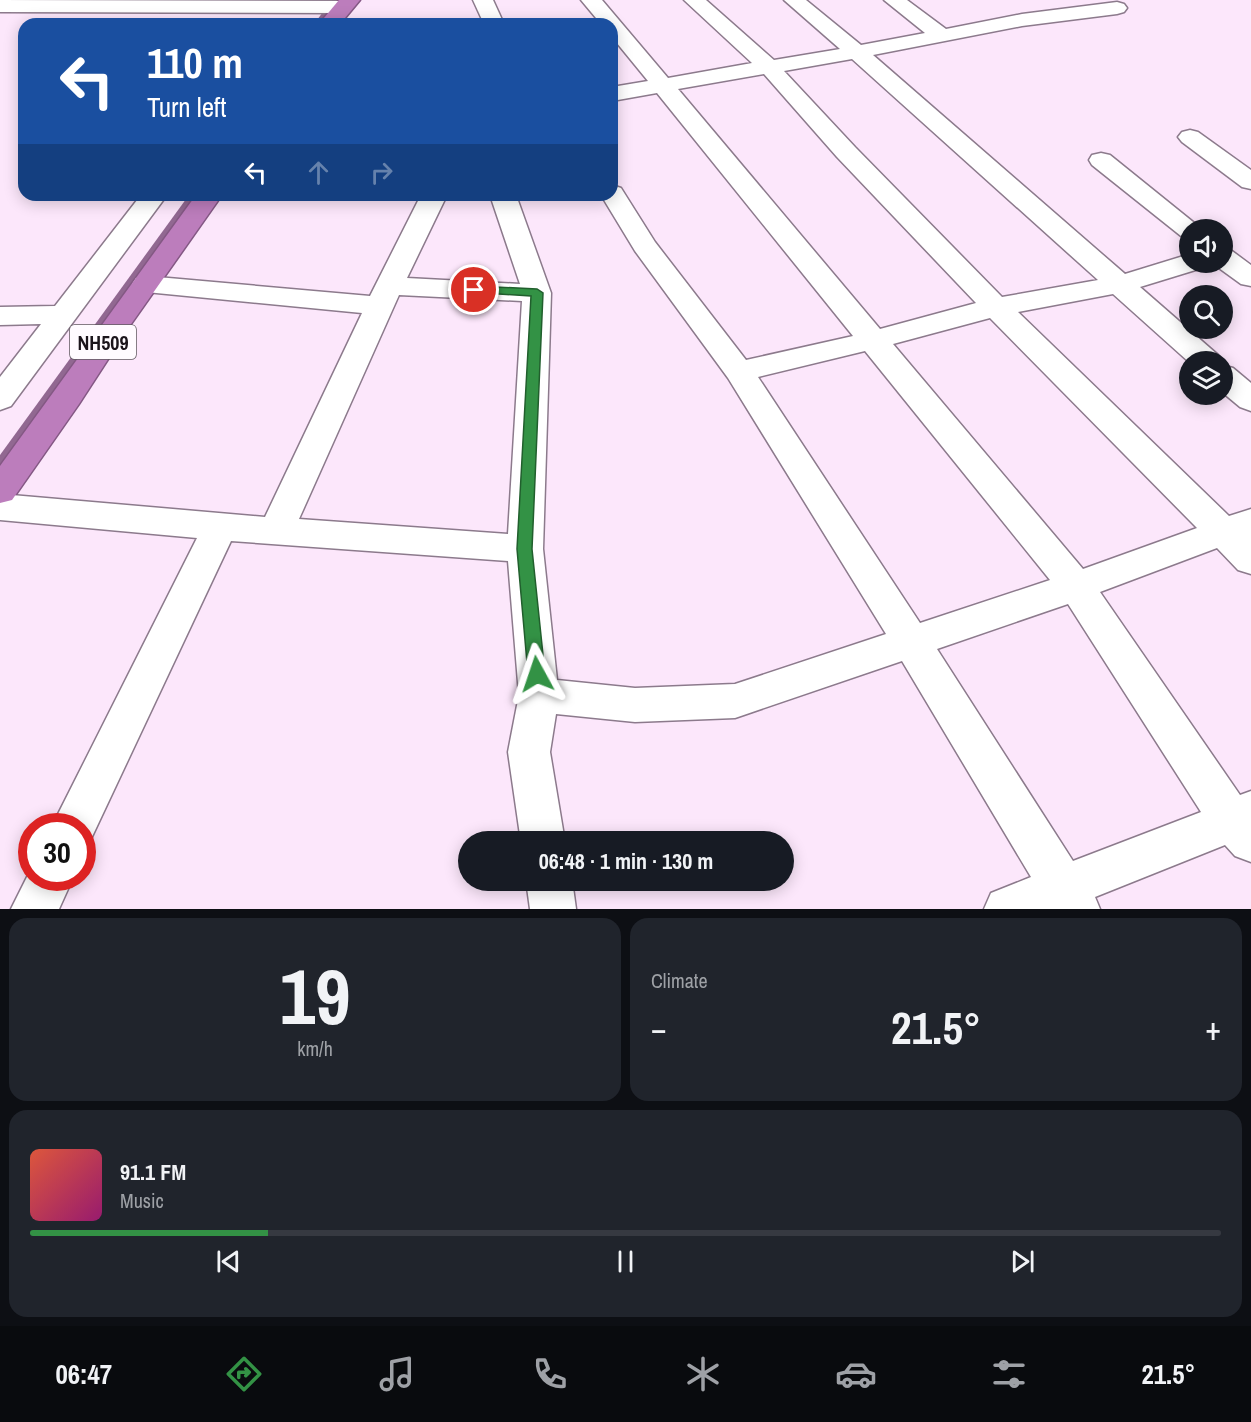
<!DOCTYPE html>
<meta charset="utf-8">
<style>
:root{--surface:#171b24;--page:#20242c;--text:#f1f3f6;--muted:#9ea1a6;--line:#363941;--accent:#339245}
body{margin:0;font-family:"Archivo Narrow",sans-serif;background:var(--page);color:var(--text);height:100vh;display:flex;flex-direction:column;font-size:22px;white-space:nowrap}
*{box-sizing:border-box;margin:0}
p{font-size:20px;color:var(--muted)}
.icon{flex:none;width:33px;height:33px;fill:none;stroke:currentColor;stroke-width:2;stroke-linecap:round;stroke-linejoin:round}
.map{position:relative;height:909px;overflow:hidden}
.details{display:flex;flex-direction:column;gap:9px;padding:9px;background:#0d0f14;flex:1}
.details>*{flex:none}
.hud{position:absolute;left:18px;top:18px;width:600px;height:183px;border-radius:18px;box-shadow:0 3px 15px #0003;background:#1a4fa0;color:#fff;overflow:hidden}
.controls{position:absolute;left:1179px;top:219px;display:grid;gap:12px}
.controls a{display:grid;place-items:center;width:54px;height:54px;border-radius:50%;background:var(--surface);box-shadow:0 3px 15px #0003;font-size:30px}
.speed{position:absolute;left:18px;top:813px;display:flex;gap:12px;font-size:30px;font-weight:700;text-align:center}
.speed>*{display:grid;place-content:center;width:78px;height:78px;border-radius:50%;background:var(--surface);box-shadow:0 3px 15px #0003;line-height:1}
.speed .limit{border:9px solid #d22;background:#fff;color:#111}
.pin{position:absolute;display:grid;place-items:center;width:51px;height:51px;color:#fff;margin:-26px;border:3px solid #fff;border-radius:50%;box-shadow:0 2px 6px #0007}
.me{position:absolute;width:66px;margin:-33px;rotate:355deg;stroke-linejoin:round;filter:drop-shadow(0 0 4px #0008)}
.turn{display:flex;align-items:center;gap:21px;height:126px;padding:0 30px;font-size:27px}
.turn .icon{width:78px;height:78px;stroke-width:2.5}
.turn b{display:block;font-size:42px;line-height:51px}
.lanes{display:flex;align-items:center;height:57px;padding:0 30px;background:#0003;justify-content:center;gap:30px;direction:ltr}
.lanes .off{opacity:.35}
.big{font-size:45px;font-weight:800;line-height:1.1}
.details .widget{flex:1;display:flex;flex-direction:column;justify-content:center;gap:9px;min-width:0;padding:0 21px;border-radius:18px;background:var(--page)}
.details .dial{align-items:center;gap:0}
.dial b{font-size:78px;line-height:1}
.song{display:flex;align-items:center;gap:18px}
.cover{width:72px;height:72px;border-radius:9px;background:linear-gradient(135deg,hsl(10 70% 55%),hsl(320 70% 35%))}
.played{height:6px;border-radius:3px;background:linear-gradient(90deg,var(--accent) 20%,var(--line) 20%)}
.keys{display:flex;justify-content:space-around;direction:ltr}
.heat{display:flex;justify-content:space-between;align-items:center;font-size:33px;direction:ltr}
.details .tiles{flex:1;display:grid;gap:9px;grid-template-columns:1fr 1fr}
.widget:last-child{grid-column:span 2}
.trip{position:absolute;left:458px;top:831px;width:336px;height:60px;border-radius:30px;background:var(--surface);box-shadow:0 3px 15px #0003;font-weight:800;line-height:60px;text-align:center}
.tabs{display:flex;height:96px;justify-content:space-around;align-items:center;background:#090b0e;color:var(--muted)}
.tabs .icon{width:42px;height:42px}
.tabs .current{color:var(--accent)}
.tabs b{font-size:27px;color:var(--text)}
.map>svg:first-child{display:block}
.lines{fill:none;stroke-linecap:round;stroke-linejoin:round}
.stream{fill:#916891;fill-rule:evenodd}
.minor-casing{stroke:#8c7a8c;stroke-width:3}
.highway-casing{stroke:#845884;stroke-width:3}
.minor{fill:#fff;fill-rule:evenodd}
.highway{fill:#bc7dbc;fill-rule:evenodd}
.route{fill:#339245;stroke:#215f2d;stroke-width:1.5}
.labels{text-anchor:middle;dominant-baseline:central;stroke-width:4.5;stroke-linejoin:round;paint-order:stroke}
.shield{fill:#fffbff;stroke:#5f595f;stroke-width:1.5}
.shield-label{font-size:20px;font-weight:bold;fill:#1b141b}
</style>
<div class="map">
<svg width="1251" height="909" viewBox="0 0 1251 909">
<rect width="100%" height="100%" fill="#fce7fb"/>
<g class="lines">
<g class="stream">
<polygon points="332,0 338,0 320,24 314,24"/>
<polygon points="189,195 196,195 3,464 0,465 0,455"/>
</g>
<defs>
<g id="minor">
<polygon points="0,0 342,1 349,3 352,7 349,11 342,13 0,12"/>
<polygon points="473,0 493,0 504,24 484,24"/>
<path d="M581 0H602L668 78 752 63 684 0H706L774 60 840 49 784 0H806L861 45 925 33 884 0H907L946 29 1022 14 1117 2 1124 4 1127 8 1124 12 1117 14 1022 26 873 55 1125 274 1190 254V262H1205L1202 268 1140 287 1218 355 1222 362 1190 363 1113 294 1018 312 1229 516 1251 509V574L1238 570 1217 548 1100 592 1240 795 1251 791V862L1235 856 1225 845 1095 897 1100 909H984L991 893 1031 877 902 661 735 718 635 722 556 714 550 752 565 842H521L508 752 519 695 508 561 231 541 90 841 82 843V826H52L197 538 0 520V494L265 517 362 313 146 292 136 290 132 284 136 278 146 276 370 296 421 195H447L407 278 520 284 490 195H516L551 293 543 549 557 680 635 688 735 684 886 634 728 378 635 251 601 195H612V185L621 188 655 242 746 360 853 336 657 93 612 101V87L648 81 612 37V24H601ZM852 59 1098 280 1002 297 855 147 784 71ZM764 74 837 157 976 303 880 329 678 89ZM399 295 522 301 508 534 299 519ZM990 318 1197 528 1083 569 893 344ZM865 351 1050 580 920 623 758 377ZM1068 604 1201 812 1073 861 937 649Z"/>
<polygon points="1190,130 1198,132 1251,170 1251,189 1242,187 1182,142 1178,137 1182,132"/>
<polygon points="1101,153 1110,155 1203,230 1190,230 1190,238 1181,236 1092,165 1089,160 1092,155"/>
<polygon points="141,195 167,195 11,406 0,410 0,377 41,324 0,325 0,307 55,306"/>
<polygon points="1222,249 1232,251 1251,265 1251,286 1241,284 1212,263 1222,262"/>
<polygon points="1222,365 1233,368 1251,383 1251,411 1240,407 1222,392"/>
<polygon points="32,867 32,878 73,878 59,909 11,909"/>
<polygon points="526,880 572,880 576,909 530,909"/>
</g>
<g id="highway">
<polygon points="339,0 360,0 340,24 319,24"/>
<polygon points="196,195 222,195 129,327 79,404 12,500 0,503 0,466"/>
</g>
</defs>
<use href="#minor" class="minor-casing"/>
<use href="#highway" class="highway-casing"/>
<use href="#minor" class="minor"/>
<use href="#highway" class="highway"/>
</g>
<polygon class="route" points="474,286 537,289 543,293 532,549 545,674 542,679 537,681 531,679 528,674 517,549 531,296 469,292 468,290"/>
<g class="labels">
<rect class="shield" x="70" y="325" width="66" height="34" rx="4.5"/>
<g class="shield-label">
<text x="103" y="342">NH509</text>
</g>
</g>
</svg>
<div class="controls">
<a><svg class="icon" aria-label="sound" viewBox="0 0 24 24"><path d="M4 9h4l5-4v14l-5-4H4zM17 9q2 3 0 6"/></svg></a>
<a><svg class="icon" aria-label="search" viewBox="0 0 24 24"><circle cx="10" cy="10" r="6"/><path d="M15 15l6 6"/></svg></a>
<a><svg class="icon" aria-label="layers" viewBox="0 0 24 24"><path d="M12 4l9 5-9 5-9-5zM3 14l9 5 9-5"/></svg></a>
</div>
<div class="speed"><div class="limit">30</div></div>
<div class="pin" style="left:474px;top:290px;background:#d93025"><svg class="icon" aria-label="arrive" viewBox="0 0 24 24"><path d="M6 21V4h12l-3 4 3 4H6"/></svg></div>
<svg class="me" style="left:537px;top:674px" viewBox="-20 -20 40 40"><path d="M0-17L14 15 0 8-14 15z" fill="#339245" stroke="#fff" stroke-width="4"/></svg>
<div class="trip">06:48 · 1 min · 130 m</div>
<div class="hud">
<div class="turn"><svg class="icon" aria-label="left" viewBox="0 0 24 24"><path d="M17 20v-9H6M10 6l-5 5 5 5"/></svg><div><b>110 m</b>Turn left</div></div>
<div class="lanes"><svg class="icon" aria-label="left" viewBox="0 0 24 24"><path d="M17 20v-9H6M10 6l-5 5 5 5"/></svg><svg class="icon off" aria-label="ahead" viewBox="0 0 24 24"><path d="M12 20V5M6 11l6-6 6 6"/></svg><svg class="icon off" aria-label="right" viewBox="0 0 24 24"><path d="M7 20v-9h11M14 6l5 5-5 5"/></svg></div>
</div>
</div>
<section class="details">
<div class="tiles">
<div class="widget dial"><b>19</b><p>km/h</p></div>
<div class="widget"><p>Climate</p>
<div class="heat"><a>−</a><b class="big">21.5°</b><a>+</a></div>
</div>
<div class="widget">
<div class="song"><i class="cover"></i><div><b>91.1 FM</b><p>Music</p></div></div>
<div class="played"></div>
<div class="keys"><svg class="icon" aria-label="previous" viewBox="0 0 24 24"><path d="M18 5L8 12l10 7zM5 5v14"/></svg><svg class="icon" aria-label="pause" viewBox="0 0 24 24"><path d="M8 5v14M16 5v14"/></svg><svg class="icon" aria-label="next" viewBox="0 0 24 24"><path d="M6 5l10 7-10 7zM19 5v14"/></svg></div>
</div>
</div>
</section>
<nav class="tabs">
<b>06:47</b>
<svg class="icon current" aria-label="directions" viewBox="0 0 24 24"><path d="M12 3l9 9-9 9-9-9zM9 14v-3h6M13 9l2 2-2 2"/></svg>
<svg class="icon" aria-label="music" viewBox="0 0 24 24"><path d="M9 18V5l10-2v13"/><circle cx="6" cy="18" r="3"/><circle cx="16" cy="16" r="3"/></svg>
<svg class="icon" aria-label="phone" viewBox="0 0 24 24"><path d="M5 4h4l2 5-3 2q2 4 5 5l2-3 5 2v4C11 20 4 13 5 4z"/></svg>
<svg class="icon" aria-label="climate" viewBox="0 0 24 24"><path d="M12 3v18M4 7l16 10M4 17L20 7"/></svg>
<svg class="icon" aria-label="car" viewBox="0 0 24 24"><path d="M5 17H2v-5l4-1 3-4h7l3 4 3 1v5h-3M9 17h6M6 11h13"/><circle cx="7" cy="17" r="2"/><circle cx="17" cy="17" r="2"/></svg>
<svg class="icon" aria-label="filters" viewBox="0 0 24 24"><path d="M4 7h16M4 17h16"/><circle cx="9" cy="7" r="2"/><circle cx="15" cy="17" r="2"/></svg>
<b>21.5°</b>
</nav>
